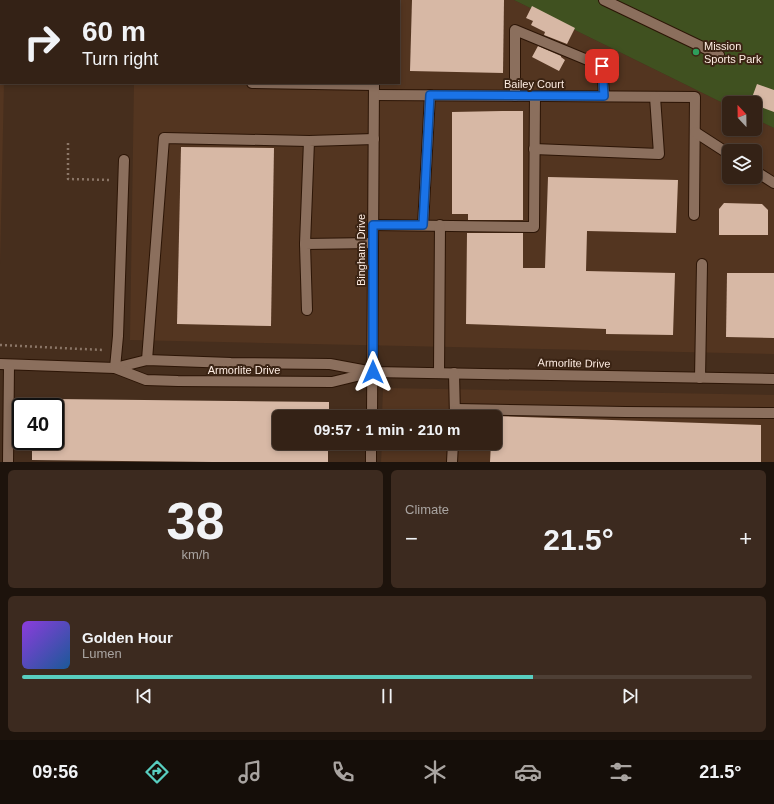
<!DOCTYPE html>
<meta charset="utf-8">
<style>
:root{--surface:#342216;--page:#3c2a1f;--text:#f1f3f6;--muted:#a9a4a1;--line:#4e3f35;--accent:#58cec0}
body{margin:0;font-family:Arial,sans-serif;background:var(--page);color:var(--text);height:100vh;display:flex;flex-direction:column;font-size:15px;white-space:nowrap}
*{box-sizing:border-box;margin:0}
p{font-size:13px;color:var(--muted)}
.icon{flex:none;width:22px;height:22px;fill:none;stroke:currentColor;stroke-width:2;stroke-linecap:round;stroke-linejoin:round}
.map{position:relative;height:462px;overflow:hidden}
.panel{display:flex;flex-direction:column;gap:8px;padding:8px;background:#1d130c;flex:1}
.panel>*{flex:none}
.banner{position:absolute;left:0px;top:0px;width:400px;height:84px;box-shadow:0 2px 6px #0003,0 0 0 1px var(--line);background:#342216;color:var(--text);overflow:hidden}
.needle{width:26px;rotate:338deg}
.buttons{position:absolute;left:722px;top:96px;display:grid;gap:8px}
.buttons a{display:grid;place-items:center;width:40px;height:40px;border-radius:6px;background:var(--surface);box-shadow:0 2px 6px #0003,0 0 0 1px var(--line);font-size:20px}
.speed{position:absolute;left:12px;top:398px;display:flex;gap:8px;font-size:20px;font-weight:700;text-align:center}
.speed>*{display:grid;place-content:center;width:52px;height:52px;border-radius:50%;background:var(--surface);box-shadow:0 2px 6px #0003,0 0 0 1px var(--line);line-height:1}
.speed .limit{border:2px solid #111;border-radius:6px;background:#fff;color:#111}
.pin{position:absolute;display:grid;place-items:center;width:34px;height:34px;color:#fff;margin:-17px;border-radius:8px;box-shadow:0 2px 6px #0006}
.me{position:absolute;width:44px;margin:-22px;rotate:0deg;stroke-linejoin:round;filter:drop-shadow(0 0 3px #0008)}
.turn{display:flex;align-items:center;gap:14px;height:84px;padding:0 16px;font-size:18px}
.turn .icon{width:52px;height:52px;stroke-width:2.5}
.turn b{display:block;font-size:28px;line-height:34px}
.big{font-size:30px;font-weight:700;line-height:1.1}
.panel .tile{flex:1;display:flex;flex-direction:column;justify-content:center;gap:6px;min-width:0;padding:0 14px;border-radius:6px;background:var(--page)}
.panel .dial{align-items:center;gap:0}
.dial b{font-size:52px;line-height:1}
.song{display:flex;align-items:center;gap:12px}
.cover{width:48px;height:48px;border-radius:6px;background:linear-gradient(135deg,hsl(270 70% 55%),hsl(210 70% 35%))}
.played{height:4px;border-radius:2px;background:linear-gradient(90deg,var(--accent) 70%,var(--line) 70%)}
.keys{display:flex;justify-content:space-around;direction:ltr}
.heat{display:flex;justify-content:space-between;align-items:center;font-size:22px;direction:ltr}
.panel .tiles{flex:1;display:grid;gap:8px;grid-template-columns:1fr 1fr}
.tile:last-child{grid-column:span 2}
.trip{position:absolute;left:272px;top:410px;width:230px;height:40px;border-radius:6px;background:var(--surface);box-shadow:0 2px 6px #0003,0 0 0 1px var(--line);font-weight:700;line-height:40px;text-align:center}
.tabs{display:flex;height:64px;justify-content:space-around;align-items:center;background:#150e09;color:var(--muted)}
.tabs .icon{width:28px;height:28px}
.tabs .current{color:var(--accent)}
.tabs b{font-size:18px;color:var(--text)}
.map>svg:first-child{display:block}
.built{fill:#533520;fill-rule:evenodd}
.green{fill:#405120}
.building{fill:#d7b8a5}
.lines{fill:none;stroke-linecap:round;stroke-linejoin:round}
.minor-casing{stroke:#2c1506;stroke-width:12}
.path{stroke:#8b7667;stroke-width:2.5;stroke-dasharray:2 3;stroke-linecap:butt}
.minor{stroke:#8b6f5d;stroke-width:10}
.route-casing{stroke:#114b97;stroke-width:10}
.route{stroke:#1a73e8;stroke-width:7}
.leisure-dot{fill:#2e9e5b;stroke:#3b2414;stroke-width:1.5}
.labels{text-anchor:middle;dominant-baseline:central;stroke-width:4;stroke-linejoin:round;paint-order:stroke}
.poi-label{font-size:11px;fill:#feede3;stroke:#3b2414;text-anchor:start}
.street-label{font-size:11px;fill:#feede3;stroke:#3b2414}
</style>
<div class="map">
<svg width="774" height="462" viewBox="0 0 774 462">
<rect width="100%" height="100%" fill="#462e1d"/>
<g class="built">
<polygon points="0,0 6,0 6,1 1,1 1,83 4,83 0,265"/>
<path d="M135 0H514L729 106V129H755V119L774 128V354L130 340 134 83H399V1H135ZM729 151H755V177H729Z"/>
<polygon points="383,388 774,395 774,462 381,462 382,443 495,443 495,417 382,417"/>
</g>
<polygon class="green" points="514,0 774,0 774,128 755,119 755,103 729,103 729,106"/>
<g class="building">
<polygon points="412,0 504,0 503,73 410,71"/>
<polygon points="532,6 575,28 567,44 544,35 545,32 531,25 533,21 526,18"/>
<polygon points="538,46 561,56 561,57 565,60 559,71 532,57"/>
<polygon points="757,84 774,90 774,112 755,105 755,103 750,103"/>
<polygon points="502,111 523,111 523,220 468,220 468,214 452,214 452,112 502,111 502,112"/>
<polygon points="181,147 274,148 271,326 177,324"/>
<polygon points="548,177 678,180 676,233 587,231 586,271 675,273 673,335 606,334 606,329 466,324 467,233 523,233 523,268 545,268"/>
<polygon points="724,203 762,204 768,210 768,235 719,235 719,209"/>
<polygon points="727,273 774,273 774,338 726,337"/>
<polygon points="55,399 329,402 329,417 279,417 279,443 328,443 328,462 212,462 32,460 32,441 55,441"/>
<polygon points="495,416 761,425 761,462 490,462 491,443 495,443"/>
</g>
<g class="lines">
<defs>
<g id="minor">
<polyline points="604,0 719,55"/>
<polyline points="154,1 154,0"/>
<polyline points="374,1 374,0"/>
<polyline points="252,83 374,85"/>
<polyline points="374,95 695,97 694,215"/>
<polyline points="515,96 515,30 602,66 604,96"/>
<polyline points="695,132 729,154"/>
<polyline points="534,149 659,154 655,97"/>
<polyline points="755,171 774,183"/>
<polyline points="373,225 534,227 535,96"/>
<polyline points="423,225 430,95"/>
<polyline points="305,244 309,141 374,139"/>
<polyline points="307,310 305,244 373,243"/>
<polyline points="147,360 164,138 309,141"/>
<polyline points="0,364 115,368 147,360 231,363 330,364 373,372 774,379"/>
<polyline points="115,368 146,380 178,381 332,382 369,373"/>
<polyline points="115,368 118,336 124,160"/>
<polyline points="439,373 440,225"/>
<polyline points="454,373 455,417"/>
<polyline points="700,378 702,264"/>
<polyline points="456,409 625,412 774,413"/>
<polyline points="372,417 374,83"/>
<polyline points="8,462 9,365"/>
<polyline points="371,462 371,443"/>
<polyline points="452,462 453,443"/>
</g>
</defs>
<use href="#minor" class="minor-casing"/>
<g class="path">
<polyline points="13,0 13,1"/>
<polyline points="68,143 68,179 111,180"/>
<polyline points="0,345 103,350"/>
</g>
<use href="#minor" class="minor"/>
</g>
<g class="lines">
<defs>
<polyline id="route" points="373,372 373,225 423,225 430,95 604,96 602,66"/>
</defs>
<use href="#route" class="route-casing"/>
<use href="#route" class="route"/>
</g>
<circle class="leisure-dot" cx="696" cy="52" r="4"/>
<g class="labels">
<g class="poi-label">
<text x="704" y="46">Mission<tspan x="704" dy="13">Sports Park</tspan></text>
</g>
<g class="street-label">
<text x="534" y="84">Bailey Court</text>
<text transform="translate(361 250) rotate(-90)">Bingham Drive</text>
<text transform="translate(574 363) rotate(1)">Armorlite Drive</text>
<text x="244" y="370">Armorlite Drive</text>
</g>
</g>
</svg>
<div class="buttons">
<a><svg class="needle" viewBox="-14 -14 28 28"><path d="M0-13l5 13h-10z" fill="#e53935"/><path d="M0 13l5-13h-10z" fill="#a9a4a1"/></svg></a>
<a><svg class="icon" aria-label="layers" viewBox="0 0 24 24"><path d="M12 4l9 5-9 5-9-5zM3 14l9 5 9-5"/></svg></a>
</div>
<div class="speed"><div class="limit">40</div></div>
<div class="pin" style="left:602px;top:66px;background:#d93025"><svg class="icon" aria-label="arrive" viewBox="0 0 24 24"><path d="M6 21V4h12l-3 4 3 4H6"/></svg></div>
<svg class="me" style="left:373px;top:372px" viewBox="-20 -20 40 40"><path d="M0-17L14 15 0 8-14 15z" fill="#1a73e8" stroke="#fff" stroke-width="4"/></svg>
<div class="trip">09:57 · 1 min · 210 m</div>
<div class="banner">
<div class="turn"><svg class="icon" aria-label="right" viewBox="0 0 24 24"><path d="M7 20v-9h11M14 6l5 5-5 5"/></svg><div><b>60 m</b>Turn right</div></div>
</div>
</div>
<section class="panel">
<div class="tiles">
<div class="tile dial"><b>38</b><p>km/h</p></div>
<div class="tile"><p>Climate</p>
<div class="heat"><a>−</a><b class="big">21.5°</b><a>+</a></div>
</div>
<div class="tile">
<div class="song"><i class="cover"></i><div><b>Golden Hour</b><p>Lumen</p></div></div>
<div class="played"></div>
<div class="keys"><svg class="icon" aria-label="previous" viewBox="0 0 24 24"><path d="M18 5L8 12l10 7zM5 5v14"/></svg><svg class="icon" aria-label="pause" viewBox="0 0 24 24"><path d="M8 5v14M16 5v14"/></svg><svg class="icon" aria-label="next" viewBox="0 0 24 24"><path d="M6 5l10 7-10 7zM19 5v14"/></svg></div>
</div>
</div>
</section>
<nav class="tabs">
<b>09:56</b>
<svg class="icon current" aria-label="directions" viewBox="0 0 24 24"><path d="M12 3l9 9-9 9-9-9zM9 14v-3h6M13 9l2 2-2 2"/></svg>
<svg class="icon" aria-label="music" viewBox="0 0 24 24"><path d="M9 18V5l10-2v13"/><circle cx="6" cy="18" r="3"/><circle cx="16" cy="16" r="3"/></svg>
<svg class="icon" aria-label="phone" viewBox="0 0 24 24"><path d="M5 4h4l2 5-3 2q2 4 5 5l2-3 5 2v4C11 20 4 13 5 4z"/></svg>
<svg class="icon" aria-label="climate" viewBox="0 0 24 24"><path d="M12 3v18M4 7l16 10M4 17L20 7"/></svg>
<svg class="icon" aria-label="car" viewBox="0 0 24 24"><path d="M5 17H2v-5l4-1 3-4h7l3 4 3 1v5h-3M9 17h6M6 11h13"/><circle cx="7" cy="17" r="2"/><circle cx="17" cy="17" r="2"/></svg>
<svg class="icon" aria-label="filters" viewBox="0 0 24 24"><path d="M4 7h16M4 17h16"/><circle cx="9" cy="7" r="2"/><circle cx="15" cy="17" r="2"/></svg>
<b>21.5°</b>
</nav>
